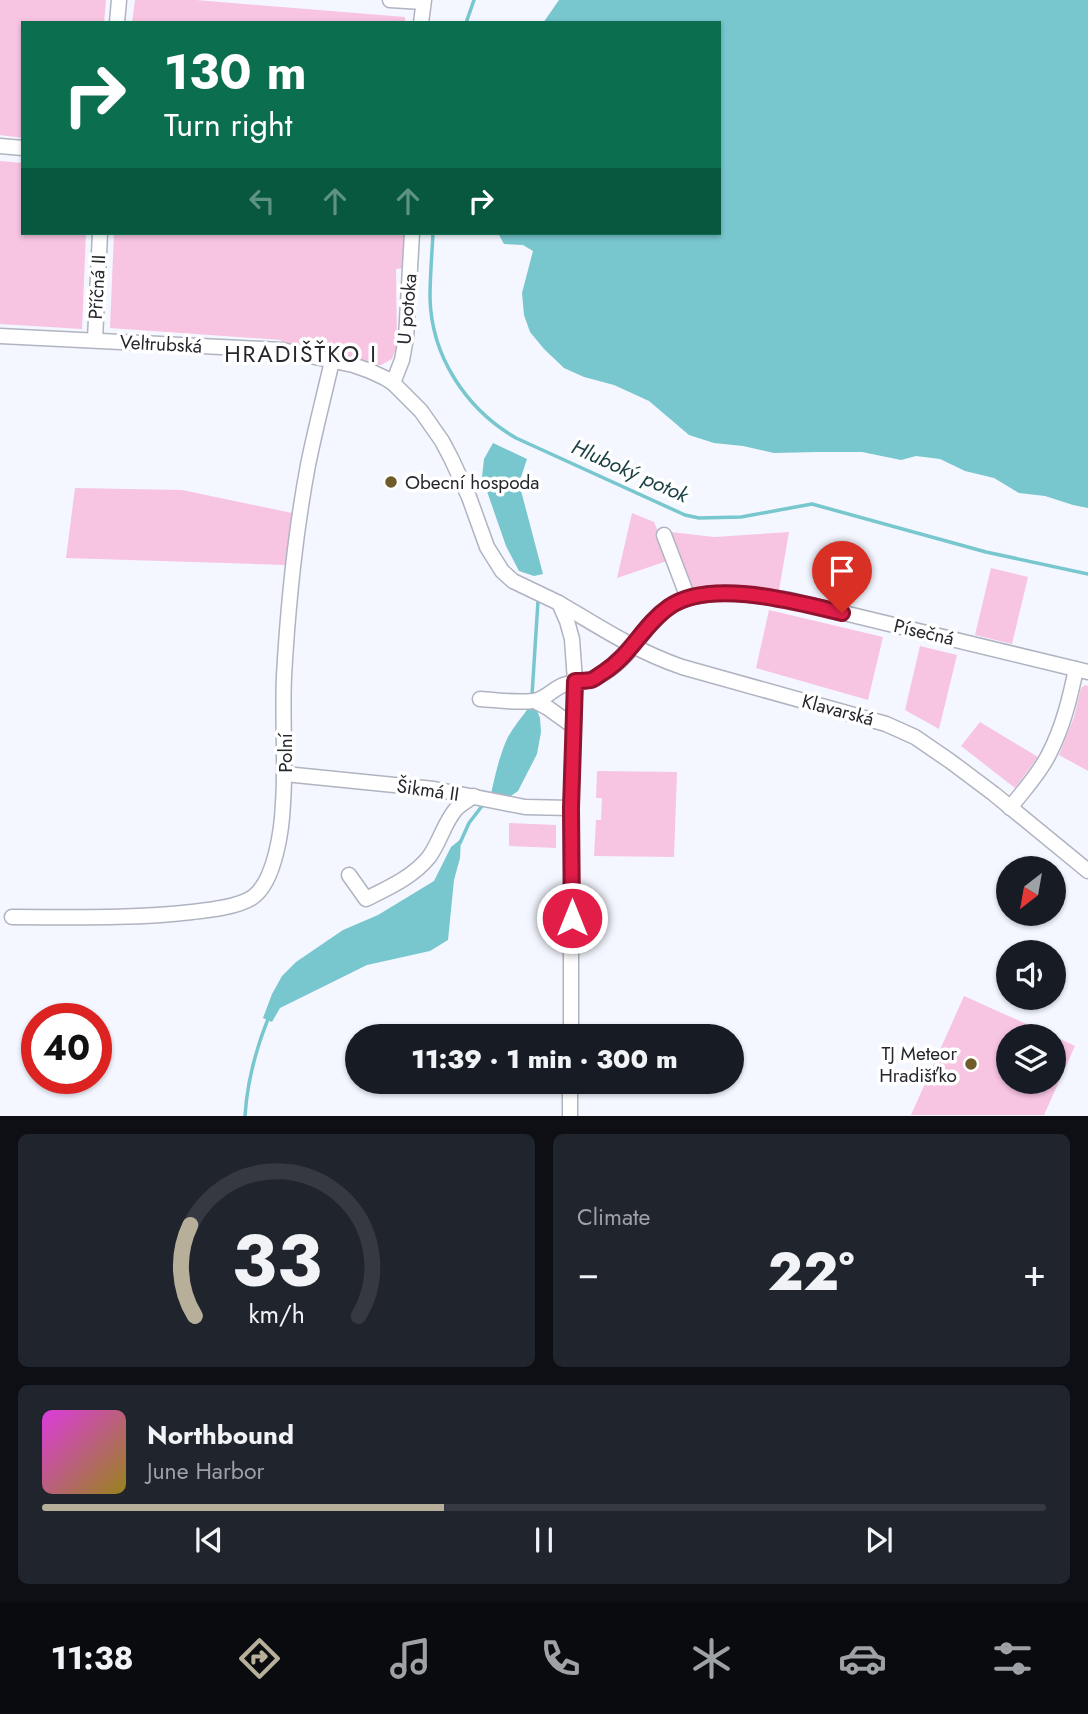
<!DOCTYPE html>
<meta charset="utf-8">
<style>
:root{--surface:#171b24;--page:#20242c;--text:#f1f3f6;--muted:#9ea1a6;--line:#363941;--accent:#b7af9a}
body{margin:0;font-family:Jost,sans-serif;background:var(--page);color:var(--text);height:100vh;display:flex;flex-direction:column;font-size:26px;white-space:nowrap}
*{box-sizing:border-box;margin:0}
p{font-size:23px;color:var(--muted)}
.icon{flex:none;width:38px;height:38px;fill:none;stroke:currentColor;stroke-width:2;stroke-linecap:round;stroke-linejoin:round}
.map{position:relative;height:1116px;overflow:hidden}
.drawer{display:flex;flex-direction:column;gap:18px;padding:18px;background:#0d0f14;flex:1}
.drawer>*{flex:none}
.top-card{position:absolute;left:21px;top:21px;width:700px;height:214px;border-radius:0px;box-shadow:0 2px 5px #0004;background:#0b6e4f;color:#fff;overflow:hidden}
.needle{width:46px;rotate:211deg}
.controls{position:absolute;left:996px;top:856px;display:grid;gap:14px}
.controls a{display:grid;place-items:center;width:70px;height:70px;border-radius:50%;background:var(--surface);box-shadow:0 2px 5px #0004;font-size:35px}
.speed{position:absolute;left:21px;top:1003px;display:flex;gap:14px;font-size:35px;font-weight:700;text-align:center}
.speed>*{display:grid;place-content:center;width:91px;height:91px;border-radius:50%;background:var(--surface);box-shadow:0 2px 5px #0004;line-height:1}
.speed .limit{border:10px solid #d22;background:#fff;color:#111}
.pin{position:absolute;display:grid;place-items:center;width:60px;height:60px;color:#fff;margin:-72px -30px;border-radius:50% 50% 50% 0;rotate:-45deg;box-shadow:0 0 7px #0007}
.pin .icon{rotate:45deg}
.me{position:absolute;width:77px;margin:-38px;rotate:0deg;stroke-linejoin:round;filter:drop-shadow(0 0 5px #0008)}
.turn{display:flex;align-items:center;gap:24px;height:147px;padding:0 28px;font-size:32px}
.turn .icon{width:91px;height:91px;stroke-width:2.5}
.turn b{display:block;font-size:49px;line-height:60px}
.lanes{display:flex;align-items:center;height:66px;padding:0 28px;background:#0003;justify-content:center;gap:35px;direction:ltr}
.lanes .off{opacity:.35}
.big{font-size:52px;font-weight:800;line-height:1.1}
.drawer .widget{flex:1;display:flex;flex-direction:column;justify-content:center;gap:10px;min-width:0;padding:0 24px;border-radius:10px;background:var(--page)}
.drawer .dial{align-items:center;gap:0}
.dial svg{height:182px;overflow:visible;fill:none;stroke:var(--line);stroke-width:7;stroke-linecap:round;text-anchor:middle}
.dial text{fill:var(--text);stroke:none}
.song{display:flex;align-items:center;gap:21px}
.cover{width:84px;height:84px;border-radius:10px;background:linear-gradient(135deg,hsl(300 70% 55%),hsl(50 70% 35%))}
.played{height:7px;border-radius:4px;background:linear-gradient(90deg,var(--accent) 40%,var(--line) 40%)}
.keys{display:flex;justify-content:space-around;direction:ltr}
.heat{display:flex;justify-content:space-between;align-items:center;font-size:38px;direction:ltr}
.drawer .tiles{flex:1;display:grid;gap:18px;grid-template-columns:1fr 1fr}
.widget:last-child{grid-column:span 2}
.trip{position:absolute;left:345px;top:1024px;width:399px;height:70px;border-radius:35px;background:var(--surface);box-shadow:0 2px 5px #0004;font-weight:800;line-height:70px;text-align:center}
.tabs{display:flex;height:112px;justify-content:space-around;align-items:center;background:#090b0e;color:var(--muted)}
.tabs .icon{width:49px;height:49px}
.tabs .selected{color:var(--accent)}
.tabs b{font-size:32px;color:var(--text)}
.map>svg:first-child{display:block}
.green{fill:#f7c4e2}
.water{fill:#78c6ce}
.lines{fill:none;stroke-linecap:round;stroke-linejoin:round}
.stream{stroke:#78c6ce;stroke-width:3.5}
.minor-casing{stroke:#b0b4c1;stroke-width:17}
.minor{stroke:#fff;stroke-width:14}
.route-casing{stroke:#92132f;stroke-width:18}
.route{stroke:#e11d48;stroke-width:12}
.poi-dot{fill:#705b2a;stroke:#fff;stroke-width:2.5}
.labels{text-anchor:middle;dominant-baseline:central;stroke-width:7;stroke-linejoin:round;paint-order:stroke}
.street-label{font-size:19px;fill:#26272c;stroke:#fff}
.poi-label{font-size:19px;fill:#26272c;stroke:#fff;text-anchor:start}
.water-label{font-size:21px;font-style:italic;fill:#1c4246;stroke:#fff}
.quarter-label{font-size:23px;letter-spacing:2px;fill:#26272c;stroke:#fff}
</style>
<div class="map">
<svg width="1088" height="1116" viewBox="0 0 1088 1116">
<rect width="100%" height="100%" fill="#f4f7ff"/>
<g class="green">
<polygon points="0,0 106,0 104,23 23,23 23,138 0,135"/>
<polygon points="135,0 196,0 405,17 405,23 132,23"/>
<polygon points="0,161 23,163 23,233 86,233 82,329 0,324"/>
<polygon points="114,233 405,233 404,268 396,269 397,345 392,359 381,365 375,365 281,344 281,340 110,328"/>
<polygon points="75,488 182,490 292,513 285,565 66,558"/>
<polygon points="632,513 654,522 670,560 617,578"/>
<path d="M671 532 714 537 789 532 779 590C750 587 720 582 691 589Z"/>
<polygon points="991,568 1028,577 1012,644 975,635"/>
<polygon points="769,610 883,637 868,700 756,668"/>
<polygon points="920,646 957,655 939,729 905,710"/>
<polygon points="1085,685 1088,686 1088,771 1059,755 1074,717 1081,688"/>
<polygon points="980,722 1038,757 1015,788 961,746"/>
<polygon points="597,771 677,772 674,857 594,856 596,820 601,820 602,798 596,798"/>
<polygon points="509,823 556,825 556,848 509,846"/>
<polygon points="964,996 1053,1036 1008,1036 1008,1082 1054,1082 1054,1036 1075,1046 1044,1115 911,1115"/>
</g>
<g class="water">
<polygon points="559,0 1088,0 1088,508 1073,505 1045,496 1019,493 994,478 965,471 940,459 916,456 901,460 862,452 817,452 774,453 743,446 714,443 689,435 649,401 614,385 584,377 564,368 544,349 530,332 524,315 522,293 533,251 523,245 504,244 498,233 719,233 719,23 543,23"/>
<polygon points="493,443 527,459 519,483 543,574 534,576 519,571 506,546 482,477 484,459"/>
<path d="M530 706 536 708 540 718 541 732 537 754 518 791 508 798 491 794C495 776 499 757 507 739 513 727 522 717 530 706Z"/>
<polygon points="461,839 460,858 454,880 448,940 430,951 367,965 280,1008 272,1022 263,1018 272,994 282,976 296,962 343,930 378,915 434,881 451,847"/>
</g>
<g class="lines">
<g class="stream">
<polyline points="466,23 474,0"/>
<path d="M433 233C432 254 430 276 430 297 431 356 466 409 516 438L685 515 699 518 741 517 812 504 986 552 1088 574"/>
<polyline points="532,695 538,601"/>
<polyline points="460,843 469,823 482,806"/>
<path d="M245 1116C247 1083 256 1049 268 1019"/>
</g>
<defs>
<g id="minor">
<polyline points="390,0 423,2"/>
<polyline points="117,23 119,0"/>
<polyline points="421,23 424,0"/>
<polyline points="0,146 23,148"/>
<polyline points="0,336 282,350 353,365 370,371 385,378 393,383 421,411 442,441 451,458 469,497 487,547 502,571 513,581 559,603 567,621 572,639 575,681 571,808 571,1036"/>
<polyline points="95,340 100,233"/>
<polyline points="393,383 402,360 406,338 412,233"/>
<polyline points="664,535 688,598"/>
<path d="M559 603C601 628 636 651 682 667L886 724 915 737 950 761 994 794 1088 871"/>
<path d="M480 699C497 700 516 703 533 701 544 700 551 691 561 686 571 681 582 683 592 679 602 676 615 666 623 658 644 636 656 607 689 598 721 589 757 595 790 600L1088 672"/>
<polyline points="535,701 548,708 573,726"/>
<polyline points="285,774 434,789 525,807 571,808"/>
<path d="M1010 808C1023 791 1040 773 1049 754 1063 727 1070 698 1076 669"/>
<path d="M349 875 366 899C388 888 413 877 429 857 440 842 444 823 456 809 461 804 468 800 474 796"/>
<path d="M12 917C72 917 132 919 192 912 210 910 238 907 253 897 275 881 282 829 283 803 286 761 282 718 284 676 288 605 295 534 308 465 315 430 324 396 332 361"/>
<polyline points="570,1116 570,1082"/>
</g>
</defs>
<use href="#minor" class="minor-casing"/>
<use href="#minor" class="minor"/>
</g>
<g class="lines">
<defs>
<path id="route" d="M572 918 571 808 575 681C579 681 586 681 591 680 595 679 600 674 604 672 631 655 643 625 669 607 710 578 796 602 842 613"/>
</defs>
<use href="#route" class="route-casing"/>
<use href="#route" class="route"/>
</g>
<g class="poi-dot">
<circle cx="391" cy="482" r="7"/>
<circle cx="971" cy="1064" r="7"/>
</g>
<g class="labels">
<g class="street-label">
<text transform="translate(97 287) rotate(-87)">Příčná II</text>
<text transform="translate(407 309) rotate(-85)">U potoka</text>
<text transform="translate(161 344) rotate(3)">Veltrubská</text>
<text transform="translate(924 632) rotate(13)">Písečná</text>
<text transform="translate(838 710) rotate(15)">Klavarská</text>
<text transform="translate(285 753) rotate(-90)">Polní</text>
<text transform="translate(428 790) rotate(8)">Šikmá II</text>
</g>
<g class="poi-label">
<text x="405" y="482">Obecní hospoda</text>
<text x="957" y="1053" text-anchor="end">TJ Meteor<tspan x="957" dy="22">Hradišťko</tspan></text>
</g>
<g class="water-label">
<text transform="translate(630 471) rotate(24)">Hluboký potok</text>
</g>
<g class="quarter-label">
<text x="301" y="354">HRADIŠŤKO I</text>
</g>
</g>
</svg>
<div class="controls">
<a><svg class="needle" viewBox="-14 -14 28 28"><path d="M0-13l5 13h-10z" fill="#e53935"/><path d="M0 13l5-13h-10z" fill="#9ea1a6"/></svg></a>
<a><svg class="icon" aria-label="sound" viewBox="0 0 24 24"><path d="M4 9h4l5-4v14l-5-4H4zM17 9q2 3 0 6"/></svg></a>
<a><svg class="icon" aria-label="layers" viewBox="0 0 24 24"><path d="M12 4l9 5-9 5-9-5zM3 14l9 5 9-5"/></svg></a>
</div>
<div class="speed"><div class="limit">40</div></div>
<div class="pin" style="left:842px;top:613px;background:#d93025"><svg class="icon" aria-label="arrive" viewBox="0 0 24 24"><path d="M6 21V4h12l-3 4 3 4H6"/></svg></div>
<svg class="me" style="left:572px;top:918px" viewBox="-20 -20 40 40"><circle r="17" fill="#e11d48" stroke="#fff" stroke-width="3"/><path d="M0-11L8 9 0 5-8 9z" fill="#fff"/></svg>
<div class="trip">11:39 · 1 min · 300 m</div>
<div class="top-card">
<div class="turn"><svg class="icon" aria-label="right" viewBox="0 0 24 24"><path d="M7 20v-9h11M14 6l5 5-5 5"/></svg><div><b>130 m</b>Turn right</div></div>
<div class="lanes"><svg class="icon off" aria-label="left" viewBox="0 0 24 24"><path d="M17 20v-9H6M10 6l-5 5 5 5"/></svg><svg class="icon off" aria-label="ahead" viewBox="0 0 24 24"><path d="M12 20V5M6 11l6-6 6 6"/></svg><svg class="icon off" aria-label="ahead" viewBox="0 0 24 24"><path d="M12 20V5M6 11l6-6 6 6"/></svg><svg class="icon" aria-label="right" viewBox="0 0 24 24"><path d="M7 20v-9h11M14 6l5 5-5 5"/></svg></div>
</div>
</div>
<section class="drawer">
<div class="tiles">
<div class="widget dial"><svg viewBox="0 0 100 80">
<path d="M14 69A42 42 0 1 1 86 69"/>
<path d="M14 69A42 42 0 0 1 12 29" stroke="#b7af9a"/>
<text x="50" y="56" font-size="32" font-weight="700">33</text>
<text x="50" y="72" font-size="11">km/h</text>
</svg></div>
<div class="widget"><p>Climate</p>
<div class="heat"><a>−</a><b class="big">22°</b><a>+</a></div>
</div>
<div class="widget">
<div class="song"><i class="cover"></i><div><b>Northbound</b><p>June Harbor</p></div></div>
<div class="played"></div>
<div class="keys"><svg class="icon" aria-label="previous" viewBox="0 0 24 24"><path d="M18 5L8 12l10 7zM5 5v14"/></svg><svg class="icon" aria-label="pause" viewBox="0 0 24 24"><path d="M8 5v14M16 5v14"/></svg><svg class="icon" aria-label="next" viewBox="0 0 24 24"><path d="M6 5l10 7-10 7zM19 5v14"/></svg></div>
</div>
</div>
</section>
<nav class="tabs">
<b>11:38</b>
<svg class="icon selected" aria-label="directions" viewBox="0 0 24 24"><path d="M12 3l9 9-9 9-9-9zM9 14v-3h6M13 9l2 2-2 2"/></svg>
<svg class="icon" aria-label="music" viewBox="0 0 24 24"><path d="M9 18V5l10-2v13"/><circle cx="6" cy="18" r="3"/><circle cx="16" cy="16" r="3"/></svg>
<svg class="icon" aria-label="phone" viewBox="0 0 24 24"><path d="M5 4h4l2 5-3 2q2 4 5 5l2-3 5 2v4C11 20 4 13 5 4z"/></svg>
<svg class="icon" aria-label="climate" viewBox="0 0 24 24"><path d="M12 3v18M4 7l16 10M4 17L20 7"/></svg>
<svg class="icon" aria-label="car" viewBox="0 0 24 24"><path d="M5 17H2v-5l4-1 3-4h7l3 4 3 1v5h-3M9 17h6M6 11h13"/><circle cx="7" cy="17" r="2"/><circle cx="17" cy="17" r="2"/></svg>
<svg class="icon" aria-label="filters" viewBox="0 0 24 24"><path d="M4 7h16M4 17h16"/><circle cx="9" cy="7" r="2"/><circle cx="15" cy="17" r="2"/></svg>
</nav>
